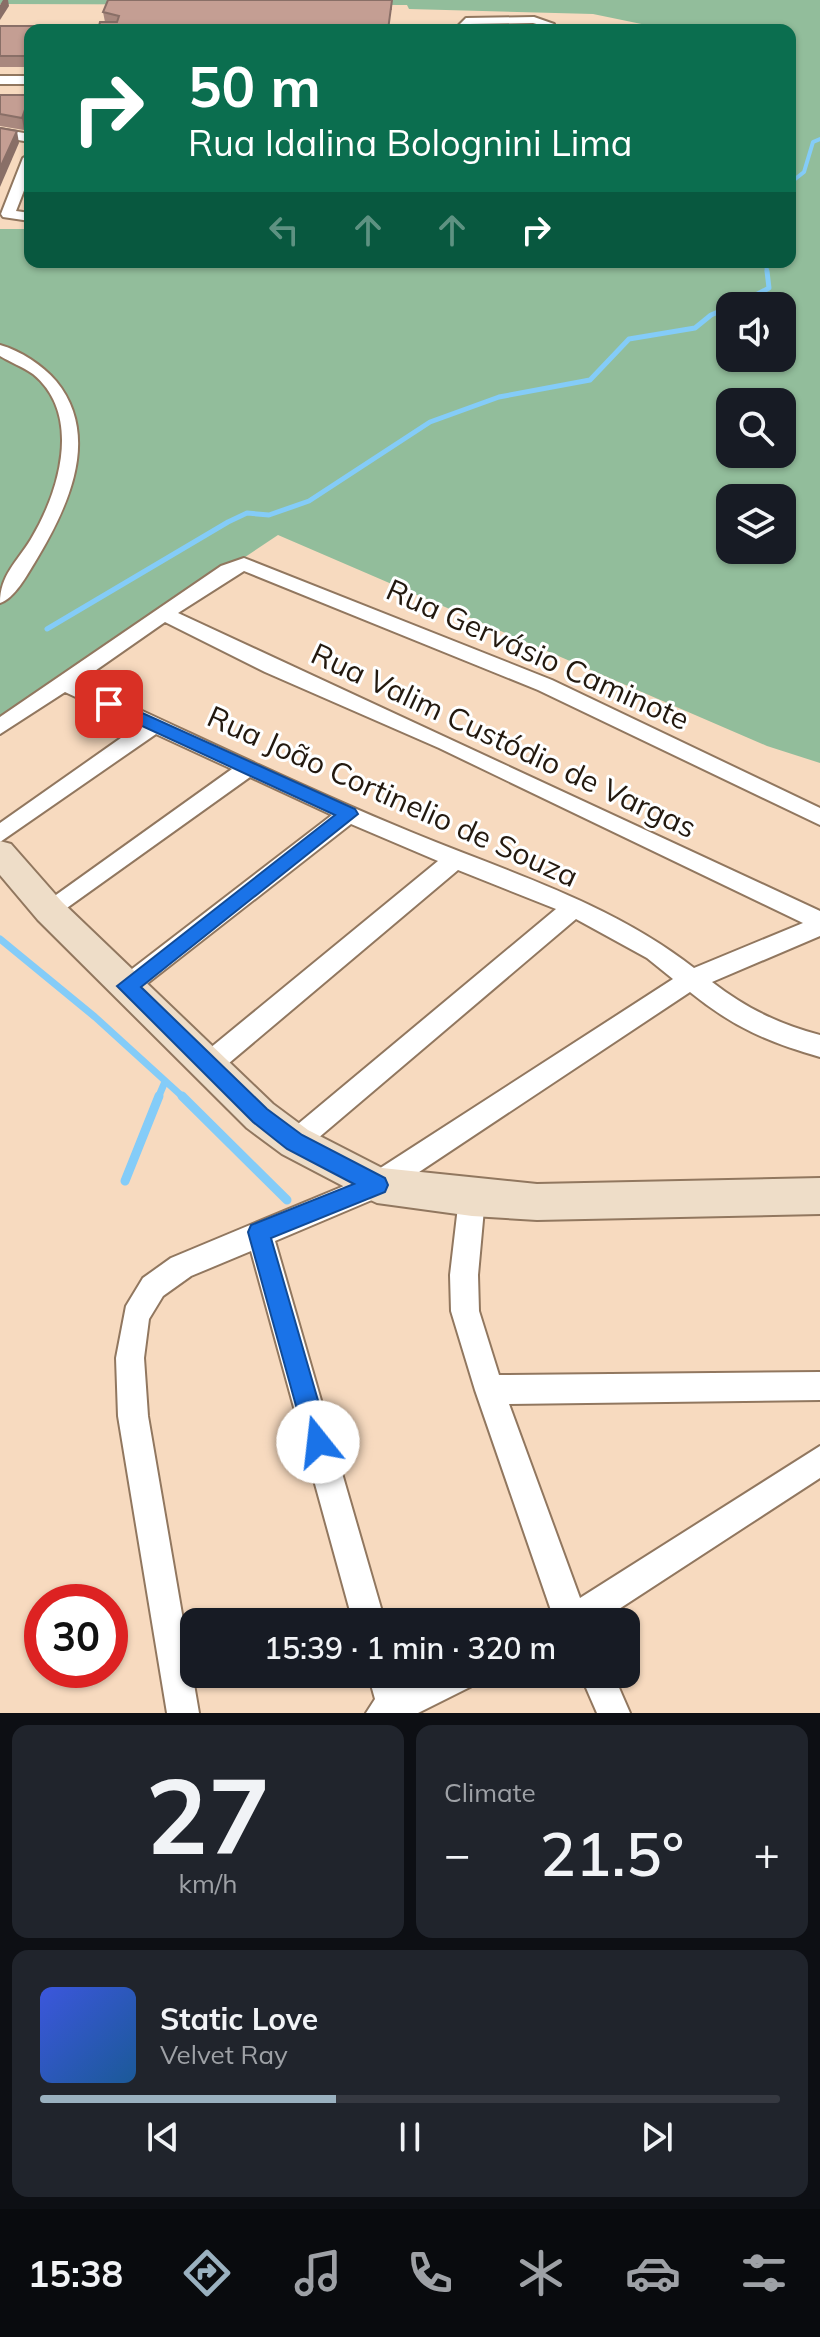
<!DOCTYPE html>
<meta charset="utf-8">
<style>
:root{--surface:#171b24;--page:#20242c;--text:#f1f3f6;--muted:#9ea1a6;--line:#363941;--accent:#9ab1c0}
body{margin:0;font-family:Mulish,sans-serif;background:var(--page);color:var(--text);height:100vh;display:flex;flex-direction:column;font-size:30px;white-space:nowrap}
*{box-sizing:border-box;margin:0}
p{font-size:26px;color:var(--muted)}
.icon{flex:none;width:44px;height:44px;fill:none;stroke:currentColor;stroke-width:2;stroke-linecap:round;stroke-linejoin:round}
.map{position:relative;height:1713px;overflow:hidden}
.side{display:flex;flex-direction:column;gap:12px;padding:12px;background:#0d0f14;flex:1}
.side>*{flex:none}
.guide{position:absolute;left:24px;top:24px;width:772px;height:244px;border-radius:16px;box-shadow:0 2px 6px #0004;background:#0b6e4f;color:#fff;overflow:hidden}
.buttons{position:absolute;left:716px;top:292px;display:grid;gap:16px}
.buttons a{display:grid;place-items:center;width:80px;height:80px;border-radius:16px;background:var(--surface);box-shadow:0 2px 6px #0004;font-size:40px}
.speed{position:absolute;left:24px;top:1584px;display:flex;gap:16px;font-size:40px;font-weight:700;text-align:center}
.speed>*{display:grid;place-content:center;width:104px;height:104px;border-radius:50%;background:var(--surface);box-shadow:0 2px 6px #0004;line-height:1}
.speed .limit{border:12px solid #d22;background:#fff;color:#111}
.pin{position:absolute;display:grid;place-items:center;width:68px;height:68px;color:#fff;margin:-34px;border-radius:16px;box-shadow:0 4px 12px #0006}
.me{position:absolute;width:88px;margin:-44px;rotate:344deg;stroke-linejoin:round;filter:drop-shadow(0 0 6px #0008)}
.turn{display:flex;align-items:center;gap:28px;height:168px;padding:0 32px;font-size:36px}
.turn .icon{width:104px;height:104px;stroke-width:2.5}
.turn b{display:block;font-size:56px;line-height:68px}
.lanes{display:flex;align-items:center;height:76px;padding:0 32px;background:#0003;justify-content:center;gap:40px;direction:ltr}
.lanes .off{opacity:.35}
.big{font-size:60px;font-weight:600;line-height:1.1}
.side .widget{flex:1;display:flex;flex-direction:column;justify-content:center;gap:12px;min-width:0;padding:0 28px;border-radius:16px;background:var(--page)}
.side .dial{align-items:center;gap:0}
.dial b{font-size:104px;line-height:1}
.song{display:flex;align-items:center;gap:24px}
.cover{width:96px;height:96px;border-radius:12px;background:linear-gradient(135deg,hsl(230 70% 55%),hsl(210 70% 35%))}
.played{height:8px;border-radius:4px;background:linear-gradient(90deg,var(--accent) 40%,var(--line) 40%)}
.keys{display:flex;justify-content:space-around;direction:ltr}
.heat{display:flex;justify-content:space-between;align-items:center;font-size:44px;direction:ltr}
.side .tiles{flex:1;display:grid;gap:12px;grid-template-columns:1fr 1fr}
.widget:last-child{grid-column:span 2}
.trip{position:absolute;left:180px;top:1608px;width:460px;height:80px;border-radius:16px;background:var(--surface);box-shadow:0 2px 6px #0004;font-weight:600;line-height:80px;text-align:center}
.dock{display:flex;height:128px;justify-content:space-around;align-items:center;background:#090b0e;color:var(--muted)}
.dock .icon{width:56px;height:56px}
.dock .current{color:var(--accent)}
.dock b{font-size:36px;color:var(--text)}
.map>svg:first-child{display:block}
.green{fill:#92bd9b;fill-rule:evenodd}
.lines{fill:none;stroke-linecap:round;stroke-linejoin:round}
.stream-far3{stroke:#84ccf8;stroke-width:4}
.stream-far2{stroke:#84ccf8;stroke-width:5}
.stream-far1{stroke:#84ccf8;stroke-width:7}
.stream{stroke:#84ccf8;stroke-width:9}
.street-casing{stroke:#91775f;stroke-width:4}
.secondary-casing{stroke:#91775f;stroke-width:4}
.street{fill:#fff;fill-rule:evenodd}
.secondary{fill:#eeddc8;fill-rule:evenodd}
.wall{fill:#a9887e}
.shaded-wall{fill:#896f67}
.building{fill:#c49e93;stroke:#896f67;stroke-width:2}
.route{fill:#1a73e8;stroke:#114b97;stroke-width:2}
.labels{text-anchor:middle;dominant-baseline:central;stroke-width:6;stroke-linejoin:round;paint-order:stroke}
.street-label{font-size:30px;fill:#23190f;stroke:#fff}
</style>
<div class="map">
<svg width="820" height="1713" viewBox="0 0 820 1713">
<rect width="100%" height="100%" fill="#f7dabf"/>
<path class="green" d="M0 0H820V763L767 746 278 535 0 721V229H30V262H790V30H651L656 27 593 14 409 9 407 5 0 4ZM730 306H782V358H730ZM730 402H782V454H730ZM730 498H782V550H730Z"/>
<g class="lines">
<g class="stream-far3">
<polyline points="790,183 804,172 813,142 820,139"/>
<polyline points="766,262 767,273"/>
</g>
<g class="stream-far2">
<polyline points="735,306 769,288 767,271"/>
<polyline points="47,629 228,522 247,513 269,515 309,501 430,422 499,397 590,380 629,339 695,328 711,315 730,307"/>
</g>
<g class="stream-far1">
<polyline points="0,939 95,1017 184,1098"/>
<polyline points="158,1098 164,1084"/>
</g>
<g class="stream">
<polyline points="182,1096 287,1200"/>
<polyline points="125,1181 159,1096"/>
</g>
<defs>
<g id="street">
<polygon points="534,17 554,24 548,30 535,30 540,25 533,23 469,24 466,30 454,30 466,18"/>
<rect x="0" y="76" width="30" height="8"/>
<polygon points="0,129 30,134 30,142 0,137"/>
<polygon points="30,154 30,175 16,211 30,213 30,221 3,217 1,214 23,158"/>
<path d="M0 345C21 351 42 365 56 381 102 437 67 509 35 562 27 575 14 599 0 603 0 575 17 562 31 539 59 492 83 415 33 374 23 367 10 362 0 356Z"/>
<path d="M244 558 552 680 820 808V825L538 690 244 571 178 613 820 911V936L712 982C746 1008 778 1024 820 1035V1057C768 1042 733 1027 690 992L386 1194 275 1241 385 1622H353L251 1251 191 1276 163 1296 149 1319 144 1358 148 1416 199 1713H167L118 1416 116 1358 126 1306 143 1278 171 1258 368 1176 673 979 647 958 576 919 304 1150 295 1154 286 1150 282 1142 286 1134 556 909 458 870 216 1074 207 1077 198 1074 195 1066 198 1058 438 861 351 824 135 993 127 996 119 993 115 986 119 979 332 815 250 777 50 920 42 917 39 911 42 905 232 769 156 734 0 842V823L138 726 65 692 0 734V717L221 566ZM165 622 265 672 439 748 803 923 694 968C611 903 508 872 411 832 298 786 190 732 79 682Z"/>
<polygon points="472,1186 481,1189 485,1198 478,1275 479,1311 499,1375 820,1372 820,1400 509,1404 580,1598 820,1446 820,1478 599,1622 555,1622 475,1390 451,1311 450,1275 459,1198 463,1189"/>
<polygon points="368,1674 400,1674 403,1686 428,1674 479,1674 474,1685 418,1713 366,1713 375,1699"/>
<polygon points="580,1674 613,1674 630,1713 597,1713"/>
</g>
<polygon id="secondary" points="0,841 11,844 62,902 273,1104 308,1130 382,1168 537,1184 820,1178 820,1214 537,1220 472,1216 377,1203 364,1197 282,1154 247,1128 38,920 0,875"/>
</defs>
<use href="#street" class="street-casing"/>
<use href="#secondary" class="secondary-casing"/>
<use href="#street" class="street"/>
<use href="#secondary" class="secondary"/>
</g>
<g class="wall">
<polygon points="392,0 392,10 30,30 30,67 0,67 0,26 99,26 105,22 103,12"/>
<polygon points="0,95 30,95 30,116 24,130 0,126"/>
</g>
<g class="shaded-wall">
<polygon points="3,0 8,0 9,6 0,20 0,5"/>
<polygon points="30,98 30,116 24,130 22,118"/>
<polygon points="17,131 19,143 0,187 0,168"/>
</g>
<g class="building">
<polygon points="108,0 392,0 388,30 30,30 30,56 0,56 0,26 99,26 100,22 117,22 119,16 103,12"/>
<polygon points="0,95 30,95 22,118 0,114"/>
<polygon points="0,128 17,131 0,168"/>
</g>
<polygon class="route" points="109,698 355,809 358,814 141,987 267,1109 302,1135 385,1178 388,1185 385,1192 271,1238 330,1442 327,1451 318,1454 309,1451 306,1442 248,1232 251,1225 354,1184 287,1149 253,1122 117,986 335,815 103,708 101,704"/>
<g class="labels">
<g class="street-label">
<text transform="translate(538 654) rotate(24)">Rua Gervásio Caminote</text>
<text transform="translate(504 740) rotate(25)">Rua Valim Custódio de Vargas</text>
<text transform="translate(393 796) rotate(24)">Rua João Cortinelio de Souza</text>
</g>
</g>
</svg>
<div class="buttons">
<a><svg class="icon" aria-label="sound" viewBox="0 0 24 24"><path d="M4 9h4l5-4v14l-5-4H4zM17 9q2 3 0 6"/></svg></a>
<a><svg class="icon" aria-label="search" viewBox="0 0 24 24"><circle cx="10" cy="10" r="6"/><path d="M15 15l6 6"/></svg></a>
<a><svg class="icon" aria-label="layers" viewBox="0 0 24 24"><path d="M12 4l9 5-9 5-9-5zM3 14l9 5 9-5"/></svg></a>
</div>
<div class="speed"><div class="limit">30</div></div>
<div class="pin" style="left:109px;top:704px;background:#d93025"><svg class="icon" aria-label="arrive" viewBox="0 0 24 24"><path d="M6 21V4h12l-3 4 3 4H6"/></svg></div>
<svg class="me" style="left:318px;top:1442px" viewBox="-20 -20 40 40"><circle r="19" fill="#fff"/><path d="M0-13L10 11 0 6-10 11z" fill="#1a73e8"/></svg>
<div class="trip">15:39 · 1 min · 320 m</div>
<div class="guide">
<div class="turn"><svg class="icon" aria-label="right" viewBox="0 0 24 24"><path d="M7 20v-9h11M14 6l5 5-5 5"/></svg><div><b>50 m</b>Rua Idalina Bolognini Lima</div></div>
<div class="lanes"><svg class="icon off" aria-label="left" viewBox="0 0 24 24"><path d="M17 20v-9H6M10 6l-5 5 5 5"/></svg><svg class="icon off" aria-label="ahead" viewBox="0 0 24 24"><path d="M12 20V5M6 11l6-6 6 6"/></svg><svg class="icon off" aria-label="ahead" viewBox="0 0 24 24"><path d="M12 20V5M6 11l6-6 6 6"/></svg><svg class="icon" aria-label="right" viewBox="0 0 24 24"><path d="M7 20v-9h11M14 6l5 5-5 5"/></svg></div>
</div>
</div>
<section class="side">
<div class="tiles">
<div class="widget dial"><b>27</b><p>km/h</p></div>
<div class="widget"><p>Climate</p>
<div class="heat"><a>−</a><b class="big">21.5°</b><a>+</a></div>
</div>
<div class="widget">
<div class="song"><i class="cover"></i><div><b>Static Love</b><p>Velvet Ray</p></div></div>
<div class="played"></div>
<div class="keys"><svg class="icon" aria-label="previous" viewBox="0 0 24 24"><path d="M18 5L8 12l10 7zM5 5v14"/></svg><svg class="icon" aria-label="pause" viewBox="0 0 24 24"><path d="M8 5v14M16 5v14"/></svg><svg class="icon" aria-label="next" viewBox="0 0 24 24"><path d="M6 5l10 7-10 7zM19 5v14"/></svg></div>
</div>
</div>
</section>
<nav class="dock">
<b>15:38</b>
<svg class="icon current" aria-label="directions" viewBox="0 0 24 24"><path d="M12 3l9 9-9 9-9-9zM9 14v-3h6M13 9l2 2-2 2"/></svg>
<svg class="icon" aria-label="music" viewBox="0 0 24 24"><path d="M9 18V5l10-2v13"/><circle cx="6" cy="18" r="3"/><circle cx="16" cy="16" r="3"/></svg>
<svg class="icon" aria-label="phone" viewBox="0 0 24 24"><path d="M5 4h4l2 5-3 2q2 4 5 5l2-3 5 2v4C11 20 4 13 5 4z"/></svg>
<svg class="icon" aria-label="climate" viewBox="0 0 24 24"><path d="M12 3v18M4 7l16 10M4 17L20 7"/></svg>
<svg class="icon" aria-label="car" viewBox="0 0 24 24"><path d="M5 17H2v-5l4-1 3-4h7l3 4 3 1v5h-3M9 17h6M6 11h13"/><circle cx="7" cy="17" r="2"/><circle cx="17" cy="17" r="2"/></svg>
<svg class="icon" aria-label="filters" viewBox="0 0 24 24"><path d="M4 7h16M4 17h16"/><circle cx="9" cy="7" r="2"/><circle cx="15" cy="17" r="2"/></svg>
</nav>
